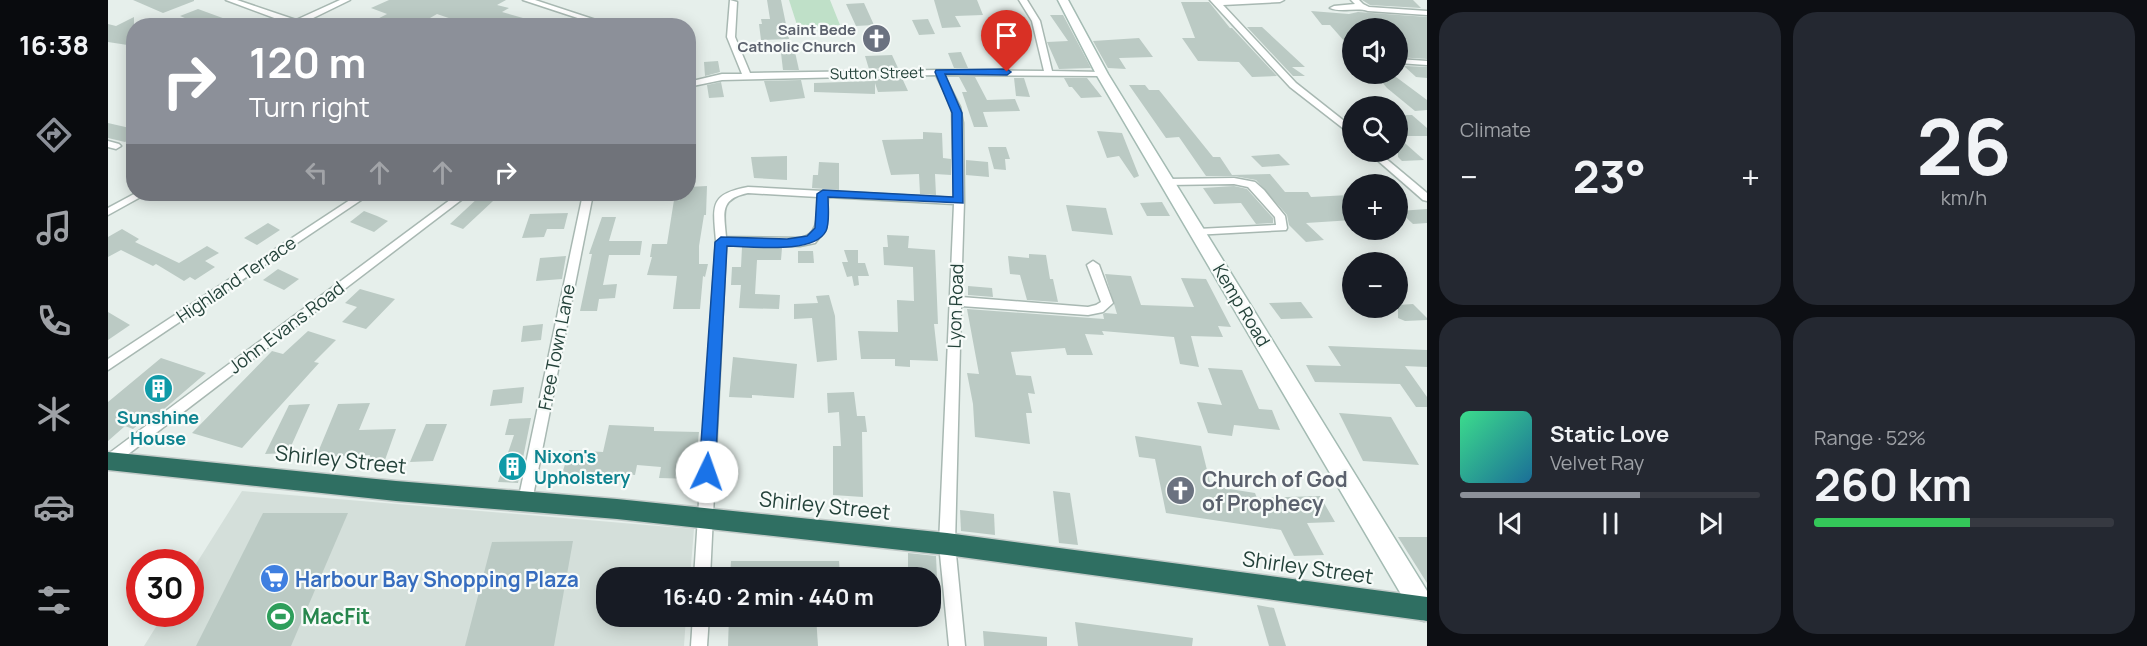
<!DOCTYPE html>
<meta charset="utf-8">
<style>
:root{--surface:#171b24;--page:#242831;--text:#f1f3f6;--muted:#9ea1a6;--line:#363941;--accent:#8c9099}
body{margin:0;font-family:Manrope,sans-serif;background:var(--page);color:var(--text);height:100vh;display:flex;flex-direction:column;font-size:22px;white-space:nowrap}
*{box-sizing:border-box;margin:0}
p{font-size:20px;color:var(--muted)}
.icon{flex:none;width:33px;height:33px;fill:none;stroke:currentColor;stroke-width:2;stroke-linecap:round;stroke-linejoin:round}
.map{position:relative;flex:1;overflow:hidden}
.sheet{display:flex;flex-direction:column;gap:12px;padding:12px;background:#0d0f14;width:720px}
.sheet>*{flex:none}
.hud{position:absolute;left:18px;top:18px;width:570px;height:183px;border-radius:24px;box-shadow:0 3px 15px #0003;background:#8c9099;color:#fff;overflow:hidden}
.fabs{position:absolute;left:1234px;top:18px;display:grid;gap:12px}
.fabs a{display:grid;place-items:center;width:66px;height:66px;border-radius:50%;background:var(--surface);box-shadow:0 3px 15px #0003;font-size:30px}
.speed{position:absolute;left:18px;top:549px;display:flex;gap:12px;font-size:30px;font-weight:700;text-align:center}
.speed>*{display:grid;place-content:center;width:78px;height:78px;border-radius:50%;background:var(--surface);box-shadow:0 3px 15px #0003;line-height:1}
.speed .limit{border:9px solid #d22;background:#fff;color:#111}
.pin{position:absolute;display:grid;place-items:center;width:51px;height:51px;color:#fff;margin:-62px -26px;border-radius:50% 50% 50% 0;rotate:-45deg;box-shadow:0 0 6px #0007}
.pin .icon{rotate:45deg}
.me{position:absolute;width:66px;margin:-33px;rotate:3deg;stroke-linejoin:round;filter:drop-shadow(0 0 4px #0008)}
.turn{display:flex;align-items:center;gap:21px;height:126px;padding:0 24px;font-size:27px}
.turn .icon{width:78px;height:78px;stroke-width:2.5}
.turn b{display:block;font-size:42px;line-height:51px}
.lanes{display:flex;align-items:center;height:57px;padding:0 24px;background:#0003;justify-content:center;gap:30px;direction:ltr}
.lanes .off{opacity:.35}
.big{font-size:45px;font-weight:700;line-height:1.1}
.sheet .widget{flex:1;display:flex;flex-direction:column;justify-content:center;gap:9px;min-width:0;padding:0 21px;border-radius:24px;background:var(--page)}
.sheet .dial{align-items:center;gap:0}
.dial b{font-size:78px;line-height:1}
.song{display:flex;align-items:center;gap:18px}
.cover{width:72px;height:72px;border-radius:9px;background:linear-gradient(135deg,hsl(150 70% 55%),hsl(200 70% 35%))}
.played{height:6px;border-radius:3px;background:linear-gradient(90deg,var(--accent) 60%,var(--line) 60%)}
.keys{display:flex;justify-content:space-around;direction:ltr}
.heat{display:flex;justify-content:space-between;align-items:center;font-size:33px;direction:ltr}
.charge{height:9px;border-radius:4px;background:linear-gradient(90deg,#34c759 52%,var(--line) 0)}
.sheet .tiles{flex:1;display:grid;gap:12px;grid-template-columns:repeat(2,1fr)}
.trip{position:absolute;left:488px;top:567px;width:345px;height:60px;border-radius:24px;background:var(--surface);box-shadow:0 3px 15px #0003;font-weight:700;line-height:60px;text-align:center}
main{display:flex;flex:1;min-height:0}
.dock{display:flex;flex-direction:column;width:108px;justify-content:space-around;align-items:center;background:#090b0e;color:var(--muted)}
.dock .icon{width:42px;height:42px}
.dock .current{color:var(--accent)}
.dock b{font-size:27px;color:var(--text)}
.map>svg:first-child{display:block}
.built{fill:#d4dfda}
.green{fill:#bfe0c8}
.building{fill:#bbcac4}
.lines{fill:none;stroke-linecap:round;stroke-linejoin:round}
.street-casing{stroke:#a8b8b2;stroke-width:3}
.secondary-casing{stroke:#a4bbb3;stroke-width:3}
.highway-casing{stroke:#c2cac8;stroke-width:3}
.street{fill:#fff;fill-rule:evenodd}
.secondary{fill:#fff;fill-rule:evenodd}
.highway{fill:#2f6f62;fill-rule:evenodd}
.route{fill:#1a73e8;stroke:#114b97;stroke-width:1.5}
.labels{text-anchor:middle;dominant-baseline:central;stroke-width:4.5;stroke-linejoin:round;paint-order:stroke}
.far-worship-label{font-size:15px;font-weight:bold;fill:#5b616d;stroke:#f7fbf9;text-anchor:end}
.far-street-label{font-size:15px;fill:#24423a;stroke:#f7fbf9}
.street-label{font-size:18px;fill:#24423a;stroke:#f7fbf9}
.culture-label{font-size:18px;font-weight:bold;fill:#0d838f;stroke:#f7fbf9}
.near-street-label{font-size:21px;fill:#24423a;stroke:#f7fbf9}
.near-worship-label{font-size:21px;font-weight:bold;fill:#5b616d;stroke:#f7fbf9;text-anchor:start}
.near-shop-label{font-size:21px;font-weight:bold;fill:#366cbe;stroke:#f7fbf9;text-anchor:start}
.near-leisure-label{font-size:21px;font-weight:bold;fill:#27864d;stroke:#f7fbf9;text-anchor:start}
</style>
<main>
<nav class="dock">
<b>16:38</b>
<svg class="icon current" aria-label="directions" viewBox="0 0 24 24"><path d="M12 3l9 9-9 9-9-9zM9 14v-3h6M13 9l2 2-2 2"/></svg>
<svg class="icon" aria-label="music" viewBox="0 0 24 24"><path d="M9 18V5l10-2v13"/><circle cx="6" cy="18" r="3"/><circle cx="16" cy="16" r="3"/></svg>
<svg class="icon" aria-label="phone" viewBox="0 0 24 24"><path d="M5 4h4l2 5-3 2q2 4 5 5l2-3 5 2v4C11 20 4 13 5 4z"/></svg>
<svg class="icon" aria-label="climate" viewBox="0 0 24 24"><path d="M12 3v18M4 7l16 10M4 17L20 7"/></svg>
<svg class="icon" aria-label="car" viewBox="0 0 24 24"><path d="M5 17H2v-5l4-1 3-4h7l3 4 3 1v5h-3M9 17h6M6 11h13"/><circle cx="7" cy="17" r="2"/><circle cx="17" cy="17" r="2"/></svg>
<svg class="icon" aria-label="filters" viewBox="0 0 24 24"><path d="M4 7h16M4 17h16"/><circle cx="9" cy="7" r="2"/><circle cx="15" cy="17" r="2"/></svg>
</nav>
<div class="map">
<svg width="1319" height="646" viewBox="0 0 1319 646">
<rect width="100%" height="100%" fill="#e6efeb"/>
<polygon class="built" points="134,491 586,529 582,577 498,578 498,616 578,617 576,646 36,646 56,614 82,614 83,572"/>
<polygon class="green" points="681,0 722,0 732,25 690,28"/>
<g class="building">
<polygon points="25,0 86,0 86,1 55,13"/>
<polygon points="281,0 398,0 389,5 401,8 394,12 429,22 428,26 364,26 329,14 308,26 256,26 279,14 263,8"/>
<polygon points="659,0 673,0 681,39 653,40 651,24 654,24 653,19 662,19"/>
<polygon points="826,0 869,0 875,15 847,16 853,27 834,28"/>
<polygon points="1254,0 1305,0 1313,8 1262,5"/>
<polygon points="1073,2 1101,2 1122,28 1124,28 1169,76 1144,77 1131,62 1090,61 1074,38 1087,38"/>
<polygon points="756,3 766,25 748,26 738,4"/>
<polygon points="90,9 131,24 131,26 96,26 72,16"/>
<polygon points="1203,11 1241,14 1250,12 1319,17 1319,59 1290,57 1290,28 1245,28 1245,51 1222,25 1214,25"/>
<polygon points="942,15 955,15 983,68 951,69 939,42 960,41"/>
<polygon points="26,17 26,46 0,42 0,24 8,26"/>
<polygon points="820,19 827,34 811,35 804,20"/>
<polygon points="909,23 922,25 922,44 909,43"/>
<polygon points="1139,27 1154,27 1197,67 1184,67 1197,76 1185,76"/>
<polygon points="1031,38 1045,57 1011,58 1018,69 1000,68 985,41"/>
<polygon points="687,52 691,70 675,70 673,53"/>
<polygon points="853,52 860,68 846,68 840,53"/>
<polygon points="784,55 790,68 761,69 757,56"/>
<polygon points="610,61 612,72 597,76 596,62"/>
<polygon points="1296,66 1319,67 1319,78 1308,77"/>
<polygon points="1267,74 1284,74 1319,100 1319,110 1307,111 1279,88"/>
<polygon points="851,77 867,77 879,100 907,99 912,111 875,112 880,127 866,127 854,92 859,92"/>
<polygon points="794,78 800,91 770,92 767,83 767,94 706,92 706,83 766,81 765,79"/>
<polygon points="906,78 916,78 922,97 908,96"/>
<polygon points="956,78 979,78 994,97 973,98 964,87 961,87"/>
<polygon points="693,80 697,98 662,102 656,81"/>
<polygon points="613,82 616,97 601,98 599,85"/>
<polygon points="1021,85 1037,85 1041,90 1051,90 1105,157 1112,157 1124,175 1162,174 1177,192 1200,192 1203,197 1241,195 1245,199 1245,220 1198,223 1216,240 1198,242 1181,225 1179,215 1148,180 1126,176 1098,176 1071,137 1058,138"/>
<polygon points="1290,115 1304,115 1319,128 1319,136 1290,136"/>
<polygon points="0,123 26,129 26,137 17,142 0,138"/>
<polygon points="989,131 1014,133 1031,176 1026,178 1011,156 999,158"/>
<polygon points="815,132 834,133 835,158 843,159 843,175 827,174 828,195 812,194 811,174 783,175 779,160 774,140 815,139"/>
<polygon points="1290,137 1316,160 1294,161 1290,157"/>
<polygon points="880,147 898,147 902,159 897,159 898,170 886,169"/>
<polygon points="1171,154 1182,165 1154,167 1143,156"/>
<polygon points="679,156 679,180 646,178 643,157"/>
<polygon points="858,160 880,162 881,177 858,175"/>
<polygon points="711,162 731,163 731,190 704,188 705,175 710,175"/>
<polygon points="599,186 598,215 596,215 591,246 591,264 600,264 597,277 595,276 592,309 565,309 569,276 539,275 544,257 542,257 544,244 559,244 566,200 572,200 572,194 580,194 580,187"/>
<polygon points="1126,186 1139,189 1165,218 1165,223 1148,224 1133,203 1106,204 1095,188"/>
<polygon points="371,197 385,201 355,229 342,224"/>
<polygon points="1054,202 1062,216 1039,216 1032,203"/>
<polygon points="958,205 998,208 1005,235 964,231"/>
<polygon points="1319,209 1319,223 1305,224 1291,211"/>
<polygon points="256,211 269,216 280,221 266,232 242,222"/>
<polygon points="460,213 456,229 439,229 436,237 414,238 422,214"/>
<polygon points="494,217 508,217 501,241 534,241 532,255 501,255 495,285 509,284 507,298 491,299 489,311 472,311 484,254 481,254"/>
<polygon points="160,223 172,230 149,245 136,238"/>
<polygon points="14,229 31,239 27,242 71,263 99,246 111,253 97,261 107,267 87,280 82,277 76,281 48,264 45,266 13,250 0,257 0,237"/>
<polygon points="779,235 801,236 800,248 827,250 830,324 826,324 830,361 802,360 802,367 787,366 787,359 753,359 750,331 790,332 789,300 806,301 805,267 776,265 775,247 780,247"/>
<polygon points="634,247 674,248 673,260 649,260 647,294 672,295 671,309 631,308 633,285 623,285 624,267 633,267"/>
<polygon points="736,250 750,250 750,263 757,263 761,276 750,276 751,285 746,286 744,276 739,277 734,262 740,262"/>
<polygon points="690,251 705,251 706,263 690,263"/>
<polygon points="921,254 938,255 942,279 945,279 950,302 919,300 912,275 902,274 900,256 921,258"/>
<polygon points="458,256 454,279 428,281 432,258"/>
<polygon points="170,269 191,279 176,290 155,280"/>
<polygon points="997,274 1023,276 1033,305 1086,307 1073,278 1098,279 1123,327 1110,326 1115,337 1083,336 1091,367 1072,364 1066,337 994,331 996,335 977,334 985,355 959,355 957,348 903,352 908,375 923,376 927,394 920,393 924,413 918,413 922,444 867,437 865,404 859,373 871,374 859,309 996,319 995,314 997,313 1009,314"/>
<polygon points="860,286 884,288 885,297 860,295"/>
<polygon points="252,289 287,299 258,329 234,322 249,307 237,303"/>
<polygon points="721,295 727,316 729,360 709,362 704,318 686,319 686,304 710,303 708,296"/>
<polygon points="1193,302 1205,318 1173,319 1161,303"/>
<polygon points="1305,304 1319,318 1319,320 1297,321 1290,318 1290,305"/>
<polygon points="0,312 22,325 0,340"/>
<polygon points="435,324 433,340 413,342 415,326"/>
<polygon points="200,331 228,340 206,362 211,363 134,448 84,433 164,351 175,354"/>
<polygon points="1220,346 1319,350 1319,367 1297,366 1319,397 1319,407 1308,407 1292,384 1207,382 1198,365 1233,366"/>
<polygon points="625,357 689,364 686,398 644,395 644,398 621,397"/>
<polygon points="53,358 98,373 49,415 43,413 25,429 17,426 0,441 0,402"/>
<polygon points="1100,368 1134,370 1151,409 1164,410 1172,430 1126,425 1124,436 1100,433 1089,402 1114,405"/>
<polygon points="416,387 414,403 382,406 385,390"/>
<polygon points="746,392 749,416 757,416 759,432 754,432 755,497 725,495 725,446 733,446 731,412 720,413 719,393"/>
<polygon points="262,403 251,430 288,429 277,460 260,461 262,455 208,457 230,404"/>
<polygon points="202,404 180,453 157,454 181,405"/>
<polygon points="1231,413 1283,417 1311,465 1255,461"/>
<polygon points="423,418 410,483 390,482 406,435 397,435 401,419"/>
<polygon points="318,424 339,424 325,461 302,462"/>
<polygon points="501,425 546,427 546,431 591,432 586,479 551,478 553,467 529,465 527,475 509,473 508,480 453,478 461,450 495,452"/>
<polygon points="1027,436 1093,446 1103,486 1147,493 1149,498 1212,496 1227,522 1199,523 1216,555 1186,556 1173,530 1058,513 1047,459 1031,457"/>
<polygon points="945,491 962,493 970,545 951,543"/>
<polygon points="852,510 886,514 887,535 853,531"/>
<polygon points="155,513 240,513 183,646 88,646"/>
<polygon points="1290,537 1319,537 1319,583"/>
<polygon points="465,541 446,646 357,646 384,542"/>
<polygon points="800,553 828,556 829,578 800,578"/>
<polygon points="623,561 731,561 732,578 622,578"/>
<polygon points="1149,605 1166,608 1178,646 1161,646"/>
<polygon points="621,616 708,616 710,646 620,646"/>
<polygon points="967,622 1085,638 1084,646 970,646"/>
<polygon points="875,631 939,637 939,646 876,646"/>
</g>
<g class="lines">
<defs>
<g id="street">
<polygon points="118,0 129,0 188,20 232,0 242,0 195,23 200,26 188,26"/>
<polygon points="415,0 427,0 506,26 494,26"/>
<path d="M622 0 629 2 627 37 642 73 831 70 936 71 924 21 911 0H919L932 21 944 71 994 72 998 74 994 76 836 75 852 107 855 123 856 201 853 297 980 307 988 305 993 302 979 265 985 261 991 265 1005 303 995 312 980 315 853 306 847 544 857 646H841L831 544 846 204 720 197 718 229 707 243 692 246 618 245 602 578H586L608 241C605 206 601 194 640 187L846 198 844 107 828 75 614 80 580 87V82L614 74H634L619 37ZM640 193 710 197C709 213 712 235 692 238L618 237C616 213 611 199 640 193Z"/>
<polygon points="1102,0 1176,0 1172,2 1115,5 1188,83 1245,128 1245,136 1182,87"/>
<path d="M1243 0H1251L1255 4 1261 7 1319 11V15L1260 11C1248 7 1233 13 1222 8L1226 6 1247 4Z"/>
<polygon points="1290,59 1319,61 1319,65 1290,63"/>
<polygon points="0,141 11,144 13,146 8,149 0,147"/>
<polygon points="1260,152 1270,152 1319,193 1319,201 1315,200"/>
<polygon points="1126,178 1147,182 1156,190 1177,216 1179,228 1178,230 1086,235 1085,233 1090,229 1168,225 1167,217 1140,187 1126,184 1060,185 1055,182 1060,179"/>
<polygon points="26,194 38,194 0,215 0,208"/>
<polygon points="251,194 262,194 0,370 0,359"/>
<polygon points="350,194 361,194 6,465 0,467 0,454"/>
<polygon points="475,194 485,194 424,501 422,506 417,508 412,506 410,501"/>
<polygon points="585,616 601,616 599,646 583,646"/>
</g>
<polygon id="secondary" points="950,0 960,0 1000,74 1319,591 1319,620 1316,621 1307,618 988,74"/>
<polygon id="highway" points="0,452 288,481 509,499 839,533 1319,597 1319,621 839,555 509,519 288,501 0,470"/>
</defs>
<use href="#street" class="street-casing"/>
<use href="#secondary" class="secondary-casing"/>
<use href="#highway" class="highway-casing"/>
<use href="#street" class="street"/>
<use href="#secondary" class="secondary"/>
<use href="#highway" class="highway"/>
</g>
<path class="route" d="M828 70 899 69 903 72 899 75 837 74 854 113 855 203 720 197C720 207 722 222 718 231 706 255 642 246 619 246L607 472 605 477 599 479 593 477 591 472 607 242 613 237 679 239 699 236 707 228 709 194 715 190 845 197 844 113 827 72Z"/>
<defs>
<symbol id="church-disc" viewBox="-11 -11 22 22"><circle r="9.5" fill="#6b7280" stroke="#f7fbf9"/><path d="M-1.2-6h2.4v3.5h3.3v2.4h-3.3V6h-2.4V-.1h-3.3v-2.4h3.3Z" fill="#fff"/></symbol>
<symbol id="building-disc" viewBox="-11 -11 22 22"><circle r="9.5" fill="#0f9aa8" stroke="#f7fbf9"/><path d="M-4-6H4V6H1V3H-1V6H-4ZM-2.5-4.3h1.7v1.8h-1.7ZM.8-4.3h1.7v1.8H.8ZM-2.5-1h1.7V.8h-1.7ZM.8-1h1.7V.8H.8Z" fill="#fff"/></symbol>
<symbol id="supermarket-disc" viewBox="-11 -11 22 22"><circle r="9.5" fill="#3f7fe0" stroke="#f7fbf9"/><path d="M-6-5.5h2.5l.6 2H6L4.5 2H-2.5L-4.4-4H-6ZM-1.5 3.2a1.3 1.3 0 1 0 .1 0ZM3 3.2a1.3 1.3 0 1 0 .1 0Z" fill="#fff"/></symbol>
<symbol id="stadium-disc" viewBox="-11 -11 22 22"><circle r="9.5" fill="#2e9e5b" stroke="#f7fbf9"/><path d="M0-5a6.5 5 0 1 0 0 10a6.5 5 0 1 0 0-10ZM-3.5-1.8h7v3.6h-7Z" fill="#fff"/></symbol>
</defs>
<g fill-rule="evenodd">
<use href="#church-disc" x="752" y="22" width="33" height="33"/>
<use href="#building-disc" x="34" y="372" width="33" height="33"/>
<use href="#building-disc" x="388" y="450" width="33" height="33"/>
<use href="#church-disc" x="1056" y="474" width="33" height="33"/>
<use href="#supermarket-disc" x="150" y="562" width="33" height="33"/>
<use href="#stadium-disc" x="156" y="600" width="33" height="33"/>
</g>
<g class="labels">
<g class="far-worship-label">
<text x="748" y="29">Saint Bede<tspan x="748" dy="17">Catholic Church</tspan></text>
</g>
<g class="far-street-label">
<text transform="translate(769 73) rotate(-1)">Sutton Street</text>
</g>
<g class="street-label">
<text transform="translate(128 279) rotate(-34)">Highland Terrace</text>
<text transform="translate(1134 305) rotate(59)">Kemp Road</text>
<text transform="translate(847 306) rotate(-88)">Lyon Road</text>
<text transform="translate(178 327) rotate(-37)">John Evans Road</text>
<text transform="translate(448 347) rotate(-79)">Free Town Lane</text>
</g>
<g class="culture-label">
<text x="50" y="417">Sunshine<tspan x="50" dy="21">House</tspan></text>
<text x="426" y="456" text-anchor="start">Nixon's<tspan x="426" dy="21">Upholstery</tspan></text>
</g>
<g class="near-street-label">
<text transform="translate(233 459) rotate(6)">Shirley Street</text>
<text transform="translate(717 505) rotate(6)">Shirley Street</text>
<text transform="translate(1200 567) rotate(8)">Shirley Street</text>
</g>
<g class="near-worship-label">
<text x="1094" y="479">Church of God<tspan x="1094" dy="24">of Prophecy</tspan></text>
</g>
<g class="near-shop-label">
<text x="187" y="579">Harbour Bay Shopping Plaza</text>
</g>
<g class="near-leisure-label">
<text x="194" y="616">MacFit</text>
</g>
</g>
</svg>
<div class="fabs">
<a><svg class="icon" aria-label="sound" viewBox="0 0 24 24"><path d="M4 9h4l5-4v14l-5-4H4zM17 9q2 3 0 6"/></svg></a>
<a><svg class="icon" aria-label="search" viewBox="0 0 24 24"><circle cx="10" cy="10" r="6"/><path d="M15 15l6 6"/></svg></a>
<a>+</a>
<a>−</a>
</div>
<div class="speed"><div class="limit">30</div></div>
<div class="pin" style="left:899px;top:72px;background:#d93025"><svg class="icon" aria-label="arrive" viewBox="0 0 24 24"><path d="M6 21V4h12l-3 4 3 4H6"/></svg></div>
<svg class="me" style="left:599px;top:472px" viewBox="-20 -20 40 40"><circle r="19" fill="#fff"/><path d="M0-13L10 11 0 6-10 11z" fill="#1a73e8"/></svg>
<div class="trip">16:40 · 2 min · 440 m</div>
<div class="hud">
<div class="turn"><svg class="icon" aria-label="right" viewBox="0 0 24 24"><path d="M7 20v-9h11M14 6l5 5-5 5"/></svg><div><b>120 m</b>Turn right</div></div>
<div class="lanes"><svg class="icon off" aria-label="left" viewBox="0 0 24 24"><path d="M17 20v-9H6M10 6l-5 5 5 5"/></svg><svg class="icon off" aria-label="ahead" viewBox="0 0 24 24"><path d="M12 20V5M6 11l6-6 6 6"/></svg><svg class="icon off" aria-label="ahead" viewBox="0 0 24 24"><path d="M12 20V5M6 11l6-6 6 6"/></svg><svg class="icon" aria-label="right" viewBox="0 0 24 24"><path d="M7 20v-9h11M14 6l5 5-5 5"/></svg></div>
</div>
</div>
<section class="sheet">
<div class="tiles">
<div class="widget"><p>Climate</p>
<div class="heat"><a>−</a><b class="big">23°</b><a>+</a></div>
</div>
<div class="widget dial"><b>26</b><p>km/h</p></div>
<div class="widget">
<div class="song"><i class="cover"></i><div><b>Static Love</b><p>Velvet Ray</p></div></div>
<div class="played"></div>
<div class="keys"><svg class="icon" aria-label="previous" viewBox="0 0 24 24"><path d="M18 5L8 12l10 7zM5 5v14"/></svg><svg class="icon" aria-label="pause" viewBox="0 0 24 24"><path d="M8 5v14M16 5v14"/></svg><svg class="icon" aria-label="next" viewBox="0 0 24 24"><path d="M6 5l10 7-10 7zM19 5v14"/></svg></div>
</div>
<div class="widget"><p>Range · 52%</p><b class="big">260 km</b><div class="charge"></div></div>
</div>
</section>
</main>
